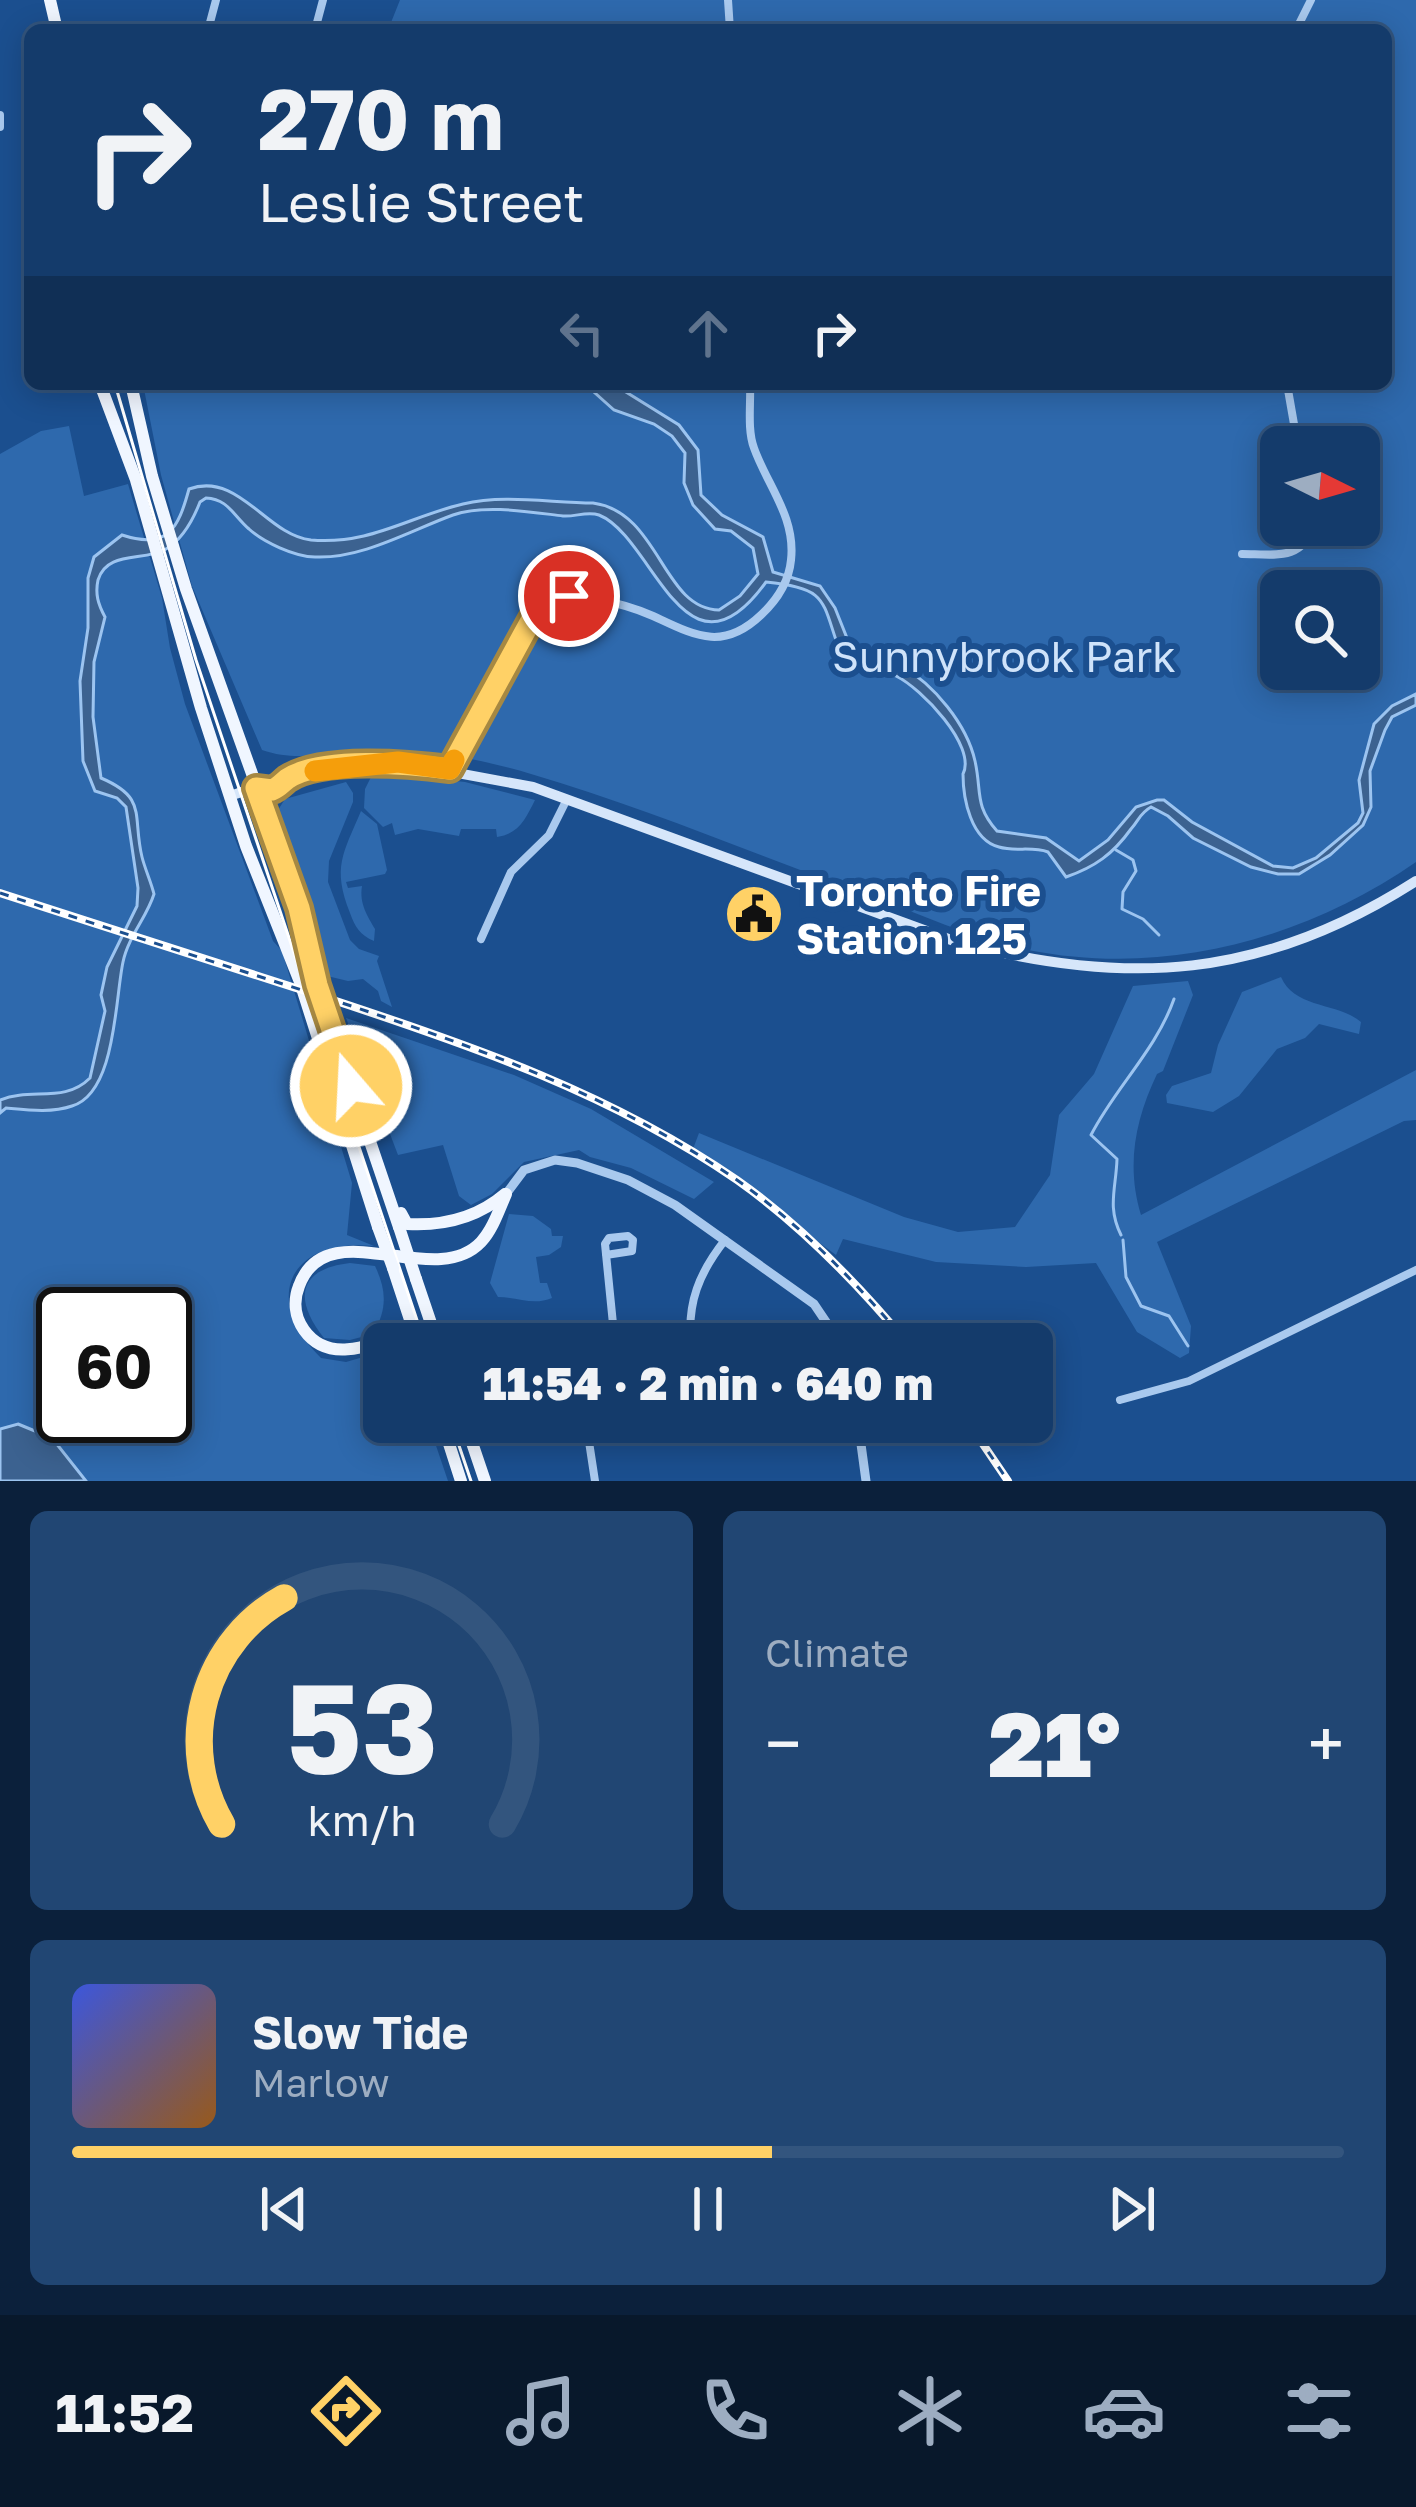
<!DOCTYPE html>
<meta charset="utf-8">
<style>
:root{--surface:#143b6b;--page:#214673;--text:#f1f3f6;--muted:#9dadc1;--line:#33557e;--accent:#ffd166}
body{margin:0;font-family:"Golos Text",sans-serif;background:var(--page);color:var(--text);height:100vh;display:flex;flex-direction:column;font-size:45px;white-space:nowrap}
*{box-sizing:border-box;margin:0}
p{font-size:39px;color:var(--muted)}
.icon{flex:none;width:66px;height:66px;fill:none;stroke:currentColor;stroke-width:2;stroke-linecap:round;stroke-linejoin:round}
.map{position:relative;height:1481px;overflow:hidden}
.panel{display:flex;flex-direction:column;gap:30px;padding:30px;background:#0b203b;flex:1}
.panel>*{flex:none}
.hud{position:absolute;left:24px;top:24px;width:1368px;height:366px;border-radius:18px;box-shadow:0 6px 30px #0003,0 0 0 3px var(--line);background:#143b6b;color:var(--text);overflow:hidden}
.needle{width:78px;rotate:95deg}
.controls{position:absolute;left:1260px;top:426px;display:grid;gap:24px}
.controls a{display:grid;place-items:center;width:120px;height:120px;border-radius:18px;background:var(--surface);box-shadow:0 6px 30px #0003,0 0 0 3px var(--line);font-size:60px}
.speed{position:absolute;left:36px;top:1287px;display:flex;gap:24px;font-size:60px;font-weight:700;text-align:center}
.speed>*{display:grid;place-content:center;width:156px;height:156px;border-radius:50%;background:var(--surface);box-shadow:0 6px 30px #0003,0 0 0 3px var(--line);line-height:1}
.speed .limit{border:6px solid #111;border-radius:18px;background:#fff;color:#111}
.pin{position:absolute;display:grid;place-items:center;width:102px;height:102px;color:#fff;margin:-51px;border:6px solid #fff;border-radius:50%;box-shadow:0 3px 12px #0007}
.me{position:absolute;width:132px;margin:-66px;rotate:341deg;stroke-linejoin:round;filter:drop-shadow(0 0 9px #0008)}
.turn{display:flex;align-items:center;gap:42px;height:252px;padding:0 36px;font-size:54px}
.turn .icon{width:156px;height:156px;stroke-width:2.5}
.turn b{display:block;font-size:84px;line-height:102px}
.lanes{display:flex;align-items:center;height:114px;padding:0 36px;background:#0003;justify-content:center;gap:60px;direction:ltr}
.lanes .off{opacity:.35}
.big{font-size:90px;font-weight:800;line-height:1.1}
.panel .widget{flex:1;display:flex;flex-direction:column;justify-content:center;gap:18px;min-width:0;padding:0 42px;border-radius:18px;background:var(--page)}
.panel .dial{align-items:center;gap:0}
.dial svg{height:312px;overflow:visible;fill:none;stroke:var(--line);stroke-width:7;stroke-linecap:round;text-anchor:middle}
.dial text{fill:var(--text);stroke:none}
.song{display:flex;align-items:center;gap:36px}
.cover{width:144px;height:144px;border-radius:18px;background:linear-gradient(135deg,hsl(230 70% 55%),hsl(30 70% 35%))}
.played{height:12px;border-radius:6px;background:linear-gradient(90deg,var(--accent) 55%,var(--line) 55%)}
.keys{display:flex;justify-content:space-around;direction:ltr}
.heat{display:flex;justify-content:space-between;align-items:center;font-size:66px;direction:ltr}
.panel .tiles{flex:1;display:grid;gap:30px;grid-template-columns:1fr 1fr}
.widget:last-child{grid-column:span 2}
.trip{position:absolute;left:363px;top:1323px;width:690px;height:120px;border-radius:18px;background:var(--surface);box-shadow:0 6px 30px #0003,0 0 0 3px var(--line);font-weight:800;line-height:120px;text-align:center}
.tabs{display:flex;height:192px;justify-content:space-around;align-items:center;background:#08182b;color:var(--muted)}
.tabs .icon{width:84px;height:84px}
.tabs .active{color:var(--accent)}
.tabs b{font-size:54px;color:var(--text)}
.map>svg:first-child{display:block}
.green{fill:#2e69ad;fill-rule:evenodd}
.water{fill:#3c6290;stroke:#9cc4f0;stroke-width:3}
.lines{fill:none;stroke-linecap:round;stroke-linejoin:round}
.stream{stroke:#9cc4f0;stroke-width:3}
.minor{stroke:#a9c9ee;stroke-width:8}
.tertiary{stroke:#a9c9ee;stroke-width:9}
.secondary{stroke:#d6e6fa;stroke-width:10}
.primary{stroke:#f0f6ff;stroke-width:12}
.tram{stroke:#fff;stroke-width:3}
.rail-casing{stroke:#fff;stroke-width:8}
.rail{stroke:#1b4f8f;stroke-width:3;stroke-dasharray:9;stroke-linecap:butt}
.primary-bridge{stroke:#f0f6ff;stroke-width:12}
.route-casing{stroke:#a68842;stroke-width:30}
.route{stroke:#ffd166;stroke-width:21}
.slow{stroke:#f59e0b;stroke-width:21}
.labels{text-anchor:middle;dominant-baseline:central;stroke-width:12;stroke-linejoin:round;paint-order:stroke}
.park-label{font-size:42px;fill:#cfe3fa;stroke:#1b4f8f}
.poi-label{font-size:42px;font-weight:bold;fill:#fff;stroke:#1b4f8f;text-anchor:start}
</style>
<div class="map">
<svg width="1416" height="1481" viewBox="0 0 1416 1481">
<rect width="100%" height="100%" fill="#1b4f8f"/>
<g class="green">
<path d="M400 0H1416V862C1303 940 1165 977 1028 950 974 939 925 916 873 897 759 856 647 808 531 774 481 759 431 750 378 750 338 749 302 764 262 750L192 586 161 475 143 384C169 384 195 382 221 384 250 386 288 402 316 384H1386V30H388ZM1281 447H1359V525H1281ZM1281 591H1359V669H1281Z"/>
<path d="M69 426 84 496 128 484 162 598 170 648 185 704 273 941 282 951 352 1183 347 1235 374 1246C290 1238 260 1298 321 1358L346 1362 384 1351V1422H428L448 1481H0V454L41 431ZM63 1314H165V1416H63Z"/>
<path d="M393 774 465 782 535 800C526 818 519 834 497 837L496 829H461L459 836 418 829 395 835 392 823 383 827 364 808 365 789 371 777Z"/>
<polygon points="346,782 353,793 353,802 329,861 328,882 350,940 359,949 379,956 377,961 392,1007 381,1001 378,991 363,979 348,981 323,975 315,919 278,810 285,799"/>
<path d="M361 811 377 824 387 870 385 874 346 882 348 888 362 886C359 904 368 917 375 929L374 941C360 935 355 927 350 913 332 867 343 854 361 811Z"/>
<path d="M1281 977C1295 1009 1337 1002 1361 1022L1359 1034 1319 1024 1305 1038 1277 1049 1239 1096 1213 1112 1167 1103 1166 1095 1172 1086 1211 1073 1218 1045 1242 992Z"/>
<path d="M1188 981 1193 995 1163 1071 1157 1074C1135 1120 1126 1166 1141 1215L1416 1070V1120L1404 1121 1157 1242 1191 1326 1189 1353 1180 1358 1137 1332 1096 1263 1026 1267 936 1262 843 1239 836 1255 693 1149 699 1133 904 1217 958 1232 1015 1227 1050 1175 1059 1115 1094 1074 1133 986Z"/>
<polygon points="346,1018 514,1075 591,1109 714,1182 694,1199 631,1168 590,1157 579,1150 524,1162 492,1194 471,1205 459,1196 443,1145 398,1155"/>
<path d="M509 1214 533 1216 551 1229 552 1236H563L561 1247 549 1255 536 1257 540 1283H547L552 1298C533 1306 518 1297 498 1297L490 1283Z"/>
<path d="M350 1263 375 1266C387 1291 387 1310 373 1334L350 1340 324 1338C293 1299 298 1269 350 1263Z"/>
</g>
<g class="water">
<path d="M585 384H613L679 425 698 450 701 495 722 515 763 537 773 572 820 586 835 608 849 643C865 654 885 656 901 666 934 684 967 725 975 761 982 792 974 805 997 831L1046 838 1079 861 1108 840 1136 807 1157 800H1164L1192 822 1273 866 1293 868 1316 858 1358 823 1363 813 1359 780 1374 724 1392 706 1416 694V705L1392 717 1385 730 1370 771 1371 807 1363 825 1330 855 1299 874H1278L1251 867 1193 838 1168 816 1151 807C1140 813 1139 820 1131 829 1113 854 1095 867 1066 877L1048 852C1032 846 1015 852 999 847 971 840 963 799 963 774 977 746 921 688 896 676 879 667 859 662 841 654 821 602 831 588 766 582 685 694 654 537 599 515 587 511 575 517 563 516 530 512 485 504 453 515 409 531 362 559 315 557 295 557 263 542 249 529 233 515 228 499 206 498L200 502C193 520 183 539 166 549 144 562 107 550 98 580 95 594 98 604 105 617L94 662 93 717 101 778C148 798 132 815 142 857 145 869 151 882 154 894 147 917 128 937 123 962 115 999 116 1093 72 1106 52 1113 28 1110 6 1108L0 1113V1100C31 1087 64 1104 90 1078L105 1011 101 995 107 967 137 906 138 888 126 807 117 798 95 791 83 761 80 681 88 628V578L94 557 122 535C168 550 178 529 189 489 239 471 266 535 311 540 370 545 408 517 463 504 504 494 552 503 593 503 660 512 662 609 719 610L740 596 758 574 753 548 731 531 715 529 693 505 684 483 685 453 672 436 654 424 614 410Z"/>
<polygon points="18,1424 52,1438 86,1481 0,1481 0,1429"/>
</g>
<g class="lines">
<g class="stream">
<polyline points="1116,850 1133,860 1136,871 1123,892 1122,909 1143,919 1159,935"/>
<path d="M1121 1235C1107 1207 1116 1189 1117 1159L1091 1135C1115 1088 1156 1050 1174 999"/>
<polyline points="1123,1240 1126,1277 1141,1306 1169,1316 1188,1346"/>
</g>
<g class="minor">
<polyline points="728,0 730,30"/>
<polyline points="208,30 216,0"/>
<polyline points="315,30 323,0"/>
<polyline points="1296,30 1311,0"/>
<polyline points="0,115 0,127"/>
<polyline points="1287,384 1298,447"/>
<path d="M1242 554C1270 554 1306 562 1311 525"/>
<path d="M450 769C466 735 519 622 547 603 561 594 576 596 591 598 613 602 633 607 653 616 694 635 722 652 761 615 777 600 789 581 791 560 796 517 767 485 754 448 747 429 751 404 750 384"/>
<polyline points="481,939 511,872 549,835 567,799"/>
<polyline points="606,1255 632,1251 633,1240 628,1236 609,1238 605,1244 615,1344"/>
<path d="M691 1344C687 1303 699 1273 725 1240"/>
<polyline points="1120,1400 1189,1381 1416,1270"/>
<polyline points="586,1422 595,1481"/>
</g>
<g class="tertiary">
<polyline points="506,1194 524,1170 555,1160 577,1163 628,1180 675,1205 814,1304 841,1344"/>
<polyline points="858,1422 866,1481"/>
</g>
<g class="secondary">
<path d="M257 788 272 790 285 780 309 772 398 762 533 787 954 941C1127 988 1263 979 1416 881"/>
<path d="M232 795C249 791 262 781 279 777L285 780"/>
</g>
<g class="primary">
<polyline points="50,0 57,30"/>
<polyline points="100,384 136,480 201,708 246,846 300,982 378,1227"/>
<polyline points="131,384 152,476 186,589 300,908 317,985 399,1227"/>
<path d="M401 1213 407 1224C443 1226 477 1218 505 1194"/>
<polyline points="393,1268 418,1344"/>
<polyline points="416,1279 438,1344"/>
<path d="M413 1329C379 1341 331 1368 304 1330 295 1317 293 1301 299 1286 327 1210 434 1292 481 1242 493 1229 499 1210 506 1194"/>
<polyline points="442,1422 461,1481"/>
<polyline points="465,1422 485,1481"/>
</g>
<g class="tram">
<polyline points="115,384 196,660 425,1344"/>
<polyline points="451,1422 471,1481"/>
</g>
<defs>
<g id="rail">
<path d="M0 893C110 929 220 964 330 999 473 1046 612 1094 737 1180 801 1225 858 1284 908 1344"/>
<polyline points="968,1422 1008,1481"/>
</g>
</defs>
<use href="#rail" class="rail-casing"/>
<use href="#rail" class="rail"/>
<g class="primary-bridge">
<polyline points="378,1227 393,1268"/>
<polyline points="399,1227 416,1279"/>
</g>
</g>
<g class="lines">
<defs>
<path id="route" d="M351 1086 317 985 299 908 256 788 272 790C278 788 282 783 287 779 321 756 411 764 450 769L533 617 549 602 569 596"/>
</defs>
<use href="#route" class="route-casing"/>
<use href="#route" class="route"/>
<polyline class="slow" points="315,771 398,762 450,769 454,760"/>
</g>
<defs>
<symbol id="civic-disc" viewBox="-11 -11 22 22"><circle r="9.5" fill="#ffd166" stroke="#1b4f8f"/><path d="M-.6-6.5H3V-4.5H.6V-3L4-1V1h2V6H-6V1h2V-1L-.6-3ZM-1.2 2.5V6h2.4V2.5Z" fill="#111"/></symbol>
</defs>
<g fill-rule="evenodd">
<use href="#civic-disc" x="721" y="881" width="66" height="66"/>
</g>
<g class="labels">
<g class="park-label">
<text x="1004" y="656">Sunnybrook Park</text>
</g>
<g class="poi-label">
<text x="796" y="890">Toronto Fire<tspan x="796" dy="48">Station 125</tspan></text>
</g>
</g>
</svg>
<div class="controls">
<a><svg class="needle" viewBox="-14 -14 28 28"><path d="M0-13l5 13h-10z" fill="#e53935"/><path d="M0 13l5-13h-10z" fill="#9dadc1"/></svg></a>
<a><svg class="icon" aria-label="search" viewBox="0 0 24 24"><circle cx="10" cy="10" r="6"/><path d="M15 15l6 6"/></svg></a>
</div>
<div class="speed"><div class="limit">60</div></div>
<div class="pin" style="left:569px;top:596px;background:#d93025"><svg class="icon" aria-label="arrive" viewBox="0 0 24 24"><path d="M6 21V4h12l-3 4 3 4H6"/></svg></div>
<svg class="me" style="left:351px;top:1086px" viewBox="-20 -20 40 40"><circle r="17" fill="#ffd166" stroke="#fff" stroke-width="3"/><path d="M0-11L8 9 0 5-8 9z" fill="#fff"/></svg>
<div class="trip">11:54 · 2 min · 640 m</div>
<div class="hud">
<div class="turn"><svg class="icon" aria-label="right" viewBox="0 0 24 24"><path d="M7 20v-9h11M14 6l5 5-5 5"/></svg><div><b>270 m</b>Leslie Street</div></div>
<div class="lanes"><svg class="icon off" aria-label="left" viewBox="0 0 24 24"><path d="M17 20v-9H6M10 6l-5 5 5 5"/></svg><svg class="icon off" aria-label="ahead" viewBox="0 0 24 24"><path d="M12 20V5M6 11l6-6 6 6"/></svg><svg class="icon" aria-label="right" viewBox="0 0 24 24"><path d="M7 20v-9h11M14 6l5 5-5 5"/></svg></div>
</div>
</div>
<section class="panel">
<div class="tiles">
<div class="widget dial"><svg viewBox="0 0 100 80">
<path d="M14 69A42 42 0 1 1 86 69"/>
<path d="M14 69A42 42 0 0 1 30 11" stroke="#ffd166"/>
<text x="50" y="56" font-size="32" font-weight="700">53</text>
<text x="50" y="72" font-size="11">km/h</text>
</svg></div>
<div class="widget"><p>Climate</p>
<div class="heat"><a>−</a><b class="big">21°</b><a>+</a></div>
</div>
<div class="widget">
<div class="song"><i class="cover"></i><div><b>Slow Tide</b><p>Marlow</p></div></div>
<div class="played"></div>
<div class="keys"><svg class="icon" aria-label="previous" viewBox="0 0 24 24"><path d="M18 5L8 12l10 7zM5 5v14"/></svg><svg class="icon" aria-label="pause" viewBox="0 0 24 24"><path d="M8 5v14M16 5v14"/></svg><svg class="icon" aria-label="next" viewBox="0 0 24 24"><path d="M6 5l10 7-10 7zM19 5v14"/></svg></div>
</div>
</div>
</section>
<nav class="tabs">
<b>11:52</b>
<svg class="icon active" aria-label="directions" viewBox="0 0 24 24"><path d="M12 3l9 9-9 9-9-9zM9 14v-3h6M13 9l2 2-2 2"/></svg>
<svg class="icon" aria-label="music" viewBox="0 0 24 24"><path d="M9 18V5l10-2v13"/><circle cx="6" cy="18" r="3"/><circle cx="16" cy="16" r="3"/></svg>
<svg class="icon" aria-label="phone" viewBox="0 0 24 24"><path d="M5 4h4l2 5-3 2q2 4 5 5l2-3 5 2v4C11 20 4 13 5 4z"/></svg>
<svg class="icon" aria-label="climate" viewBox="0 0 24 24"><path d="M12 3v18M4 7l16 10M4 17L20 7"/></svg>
<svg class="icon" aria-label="car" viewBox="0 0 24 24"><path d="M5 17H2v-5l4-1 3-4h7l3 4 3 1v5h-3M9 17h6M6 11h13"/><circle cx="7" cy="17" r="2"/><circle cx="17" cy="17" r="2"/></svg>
<svg class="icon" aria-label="filters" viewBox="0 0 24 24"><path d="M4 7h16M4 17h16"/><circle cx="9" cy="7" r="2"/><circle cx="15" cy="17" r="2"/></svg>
</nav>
